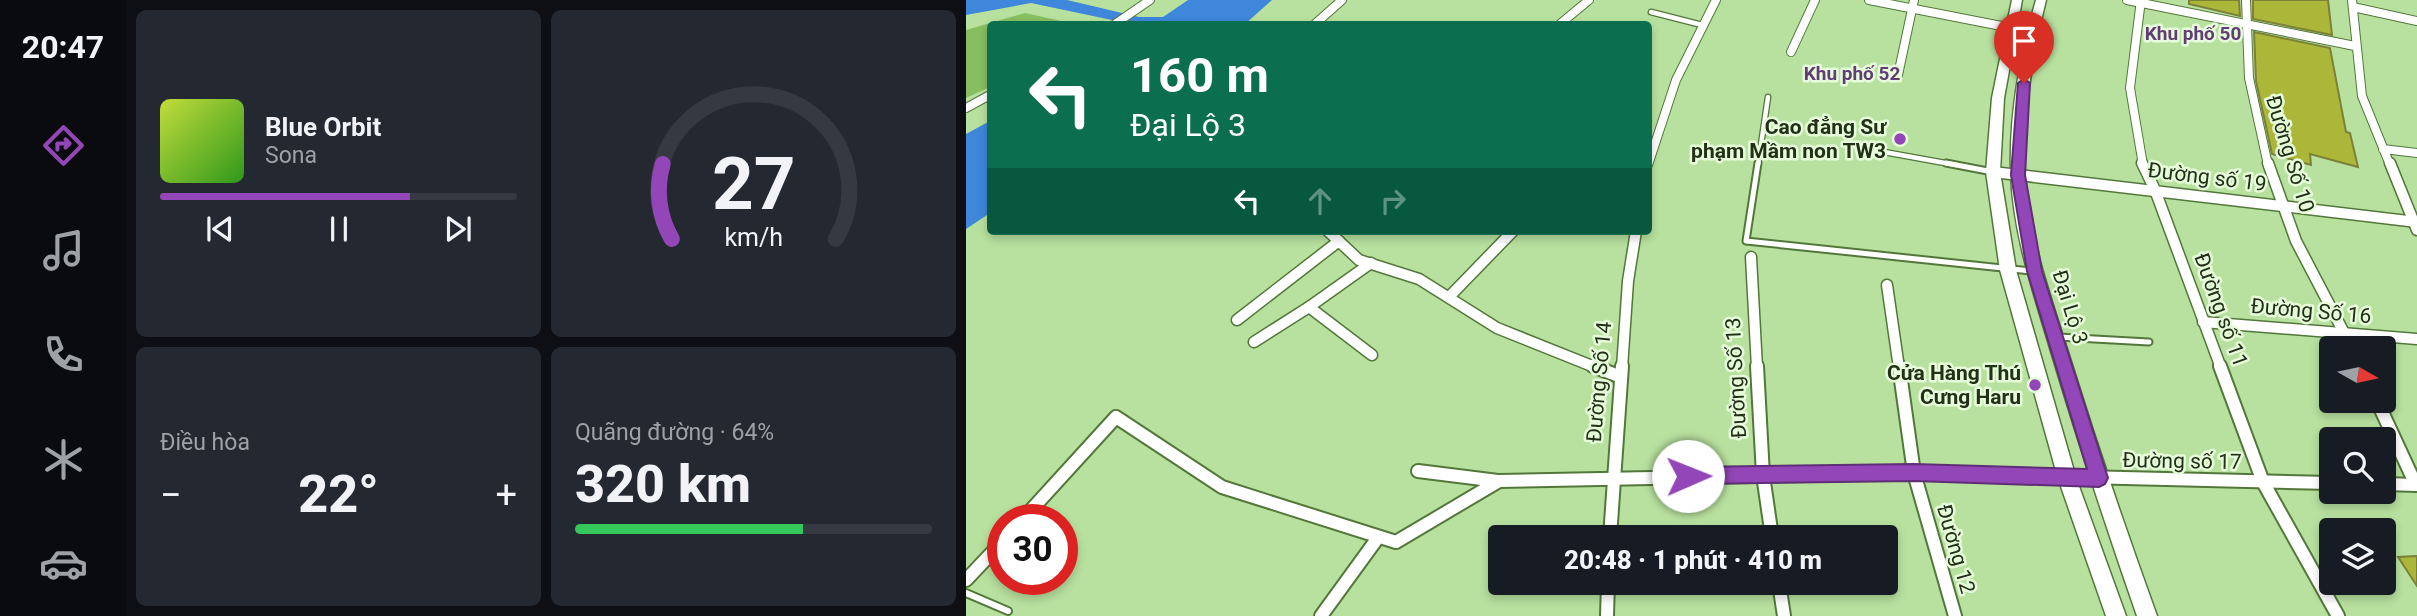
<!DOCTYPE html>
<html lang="vi">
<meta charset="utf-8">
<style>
:root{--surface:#171b24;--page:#242831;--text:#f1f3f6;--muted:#9ea1a6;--line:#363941;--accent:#9346b7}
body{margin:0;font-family:Roboto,sans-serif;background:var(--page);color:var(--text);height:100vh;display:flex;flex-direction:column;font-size:26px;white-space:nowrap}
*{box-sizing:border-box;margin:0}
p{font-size:23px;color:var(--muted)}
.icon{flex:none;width:38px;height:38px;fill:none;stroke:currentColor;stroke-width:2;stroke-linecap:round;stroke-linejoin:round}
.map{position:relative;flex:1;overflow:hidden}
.sheet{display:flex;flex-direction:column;gap:10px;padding:10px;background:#0d0f14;width:840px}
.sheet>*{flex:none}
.banner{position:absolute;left:21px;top:21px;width:665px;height:214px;border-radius:7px;box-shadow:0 4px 10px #0003;background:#0b6e4f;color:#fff;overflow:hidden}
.needle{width:46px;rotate:99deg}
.tools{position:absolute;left:1353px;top:336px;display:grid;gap:14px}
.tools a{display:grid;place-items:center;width:77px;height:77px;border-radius:7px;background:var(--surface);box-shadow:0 4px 10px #0003;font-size:35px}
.speed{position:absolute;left:21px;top:504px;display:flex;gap:14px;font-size:35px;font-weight:700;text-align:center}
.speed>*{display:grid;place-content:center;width:91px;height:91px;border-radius:50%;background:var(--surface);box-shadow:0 4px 10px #0003;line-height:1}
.speed .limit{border:10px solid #d22;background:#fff;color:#111}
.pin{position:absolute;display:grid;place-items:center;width:60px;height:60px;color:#fff;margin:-72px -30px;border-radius:50% 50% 50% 0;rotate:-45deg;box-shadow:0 0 7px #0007}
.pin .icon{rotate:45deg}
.me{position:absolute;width:77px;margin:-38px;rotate:89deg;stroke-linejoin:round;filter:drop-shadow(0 0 5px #0008)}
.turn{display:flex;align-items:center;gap:24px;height:147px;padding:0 28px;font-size:32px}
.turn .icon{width:91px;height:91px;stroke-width:2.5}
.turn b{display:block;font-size:49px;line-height:60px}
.lanes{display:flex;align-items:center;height:66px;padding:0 28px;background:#0003;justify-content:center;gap:35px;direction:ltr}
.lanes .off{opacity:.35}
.big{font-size:52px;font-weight:800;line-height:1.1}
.sheet .card{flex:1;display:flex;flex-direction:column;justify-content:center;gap:10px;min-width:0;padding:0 24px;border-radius:10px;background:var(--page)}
.sheet .dial{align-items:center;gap:0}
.dial svg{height:182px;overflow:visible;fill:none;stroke:var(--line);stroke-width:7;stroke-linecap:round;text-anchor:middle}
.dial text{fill:var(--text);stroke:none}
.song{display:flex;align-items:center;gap:21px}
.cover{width:84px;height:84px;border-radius:10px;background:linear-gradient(135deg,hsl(70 70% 55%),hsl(110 70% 35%))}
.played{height:7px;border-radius:4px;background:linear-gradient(90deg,var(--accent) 70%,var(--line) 70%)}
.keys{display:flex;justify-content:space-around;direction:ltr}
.heat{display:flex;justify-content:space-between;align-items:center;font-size:38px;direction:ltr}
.charge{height:10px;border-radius:5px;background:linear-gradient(90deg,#34c759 64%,var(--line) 0)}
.sheet .tiles{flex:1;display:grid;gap:10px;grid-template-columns:repeat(2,1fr)}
.trip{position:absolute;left:522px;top:525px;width:410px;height:70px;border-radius:7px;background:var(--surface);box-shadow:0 4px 10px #0003;font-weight:800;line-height:70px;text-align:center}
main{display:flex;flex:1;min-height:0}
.tabs{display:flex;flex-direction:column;width:126px;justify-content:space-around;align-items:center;background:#090b0e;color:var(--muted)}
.tabs .icon{width:49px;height:49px}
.tabs .selected{color:var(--accent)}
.tabs b{font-size:32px;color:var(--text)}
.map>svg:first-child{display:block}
.green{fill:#87be5f}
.water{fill:#3e87da}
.building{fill:#acb639;stroke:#7b8138;stroke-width:2}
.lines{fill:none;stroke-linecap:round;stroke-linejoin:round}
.lane-far2-casing{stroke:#53773a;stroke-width:7}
.lane-far1-casing{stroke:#53773a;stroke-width:9}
.lane-casing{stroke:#53773a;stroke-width:10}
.street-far2-casing{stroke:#53773a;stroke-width:10}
.street-far1-casing{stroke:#53773a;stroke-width:13}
.street-casing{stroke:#53773a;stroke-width:16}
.secondary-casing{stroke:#53773a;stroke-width:3}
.lane-far2{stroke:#fff;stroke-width:4.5}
.lane-far1{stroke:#fff;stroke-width:5}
.lane{stroke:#fff;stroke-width:6}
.street-far2{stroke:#fff;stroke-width:8}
.street-far1{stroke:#fff;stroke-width:10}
.street{stroke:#fff;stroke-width:12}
.secondary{fill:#fff;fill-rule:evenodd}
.route{fill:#9346b7;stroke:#602e77;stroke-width:2}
.poi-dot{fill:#9346b7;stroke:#e6fbda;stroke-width:2.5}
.labels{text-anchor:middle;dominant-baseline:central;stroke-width:5;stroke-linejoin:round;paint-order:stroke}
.far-neighbourhood-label{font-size:19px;font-weight:bold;fill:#623c75;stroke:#e6fbda}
.poi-label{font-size:21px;font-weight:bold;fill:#213016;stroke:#e6fbda;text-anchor:end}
.street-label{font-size:21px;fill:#213016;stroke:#e6fbda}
</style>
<main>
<nav class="tabs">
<b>20:47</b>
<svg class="icon selected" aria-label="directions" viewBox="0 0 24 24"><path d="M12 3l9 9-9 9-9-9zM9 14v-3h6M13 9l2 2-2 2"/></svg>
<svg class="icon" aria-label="music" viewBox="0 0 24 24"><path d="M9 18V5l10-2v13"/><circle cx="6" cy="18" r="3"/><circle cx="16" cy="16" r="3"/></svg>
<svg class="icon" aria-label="phone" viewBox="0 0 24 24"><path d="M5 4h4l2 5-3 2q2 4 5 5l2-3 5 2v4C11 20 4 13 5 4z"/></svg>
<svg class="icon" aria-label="climate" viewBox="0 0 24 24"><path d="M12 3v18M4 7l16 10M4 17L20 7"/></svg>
<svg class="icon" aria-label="car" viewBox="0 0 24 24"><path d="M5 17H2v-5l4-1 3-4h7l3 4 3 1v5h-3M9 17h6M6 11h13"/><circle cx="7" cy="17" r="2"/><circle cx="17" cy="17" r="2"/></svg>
</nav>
<section class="sheet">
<div class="tiles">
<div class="card">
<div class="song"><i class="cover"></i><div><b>Blue Orbit</b><p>Sona</p></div></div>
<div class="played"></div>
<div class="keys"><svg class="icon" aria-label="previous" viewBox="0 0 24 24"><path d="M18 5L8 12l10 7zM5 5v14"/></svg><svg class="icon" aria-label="pause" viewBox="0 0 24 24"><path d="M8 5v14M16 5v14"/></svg><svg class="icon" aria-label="next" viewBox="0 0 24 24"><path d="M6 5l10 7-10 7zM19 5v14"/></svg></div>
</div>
<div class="card dial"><svg viewBox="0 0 100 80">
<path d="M14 69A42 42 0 1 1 86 69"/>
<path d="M14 69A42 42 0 0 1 10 36" stroke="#9346b7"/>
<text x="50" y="56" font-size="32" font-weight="700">27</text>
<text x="50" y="72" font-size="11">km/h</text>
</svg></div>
<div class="card"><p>Điều hòa</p>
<div class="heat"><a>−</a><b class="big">22°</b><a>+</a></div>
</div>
<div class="card"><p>Quãng đường · 64%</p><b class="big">320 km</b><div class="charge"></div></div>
</div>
</section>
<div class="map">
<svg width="1451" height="616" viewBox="0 0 1451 616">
<rect width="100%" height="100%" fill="#b8e19f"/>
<polygon class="green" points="59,13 109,24 24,24 24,87 0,98 0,30"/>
<g class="water">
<polygon points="0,0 101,0 173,17 197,17 222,0 306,0 279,24 165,24 65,3 0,15"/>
<polygon points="24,121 24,213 0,229 0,134"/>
</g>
<g class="building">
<polygon points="1223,0 1273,0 1274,16 1223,4"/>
<polygon points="1287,0 1362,0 1366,35 1287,19"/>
<polygon points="1288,32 1364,48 1380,132 1384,133 1392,167 1344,154 1345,165 1306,154 1290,81"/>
<polygon points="1451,556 1451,586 1432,557"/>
</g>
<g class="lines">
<defs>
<g id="lane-far2">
<polyline points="685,12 736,25"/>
<polyline points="907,150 990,165"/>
<polyline points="792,165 802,97"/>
</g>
<g id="lane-far1">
<polyline points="792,163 780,241 1065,271"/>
<polyline points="980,163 1027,172"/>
<polyline points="1092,337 1183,342"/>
</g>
<polyline id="lane" points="0,593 42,611"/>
<g id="street-far2">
<polyline points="903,0 1066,32"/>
<polyline points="1161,0 1389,46"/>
<polyline points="1175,0 1164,88 1177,165"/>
<polyline points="1280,0 1283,78 1302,165"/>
<polyline points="1386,0 1396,96 1424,165"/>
<polyline points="1387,7 1451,21"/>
<polyline points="149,24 184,0"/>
<polyline points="349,24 376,0"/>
<polyline points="594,24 623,0"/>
<polyline points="825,52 849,0"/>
<polyline points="932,75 948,0"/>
<polyline points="0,108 24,95"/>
<polyline points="1417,149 1451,153"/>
<polyline points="682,165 710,80 750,0"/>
</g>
<g id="street-far1">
<polyline points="1176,163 1189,190 1255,368"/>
<polyline points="1302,163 1330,241 1386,348"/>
<polyline points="1424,163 1451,230"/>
<polyline points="1027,172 1451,222"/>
<polyline points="362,231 393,260 453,279 531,328 631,368"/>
<polyline points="785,257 791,368"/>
<polyline points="405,263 343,307 406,355"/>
<polyline points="921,285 933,368"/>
<polyline points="483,297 547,231"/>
<polyline points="271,320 373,241"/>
<polyline points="1237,322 1451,339"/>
<polyline points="288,342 343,307"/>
<polyline points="656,368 662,281 670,231"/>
</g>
<g id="street">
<polyline points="627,366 655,377"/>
<polyline points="791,366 797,475 806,537"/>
<polyline points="933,366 948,473 989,616"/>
<polyline points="1254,366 1297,482 1372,616"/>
<polyline points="1411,401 1450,485"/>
<polyline points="452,471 532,481"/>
<polyline points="1418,484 1451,485"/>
<polyline points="56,520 150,417 256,487 430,542 533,481 948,473 1365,483"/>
<polyline points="644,537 656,366"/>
<polyline points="0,580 37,541"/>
<polyline points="813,583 818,616"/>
<polyline points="355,616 411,539"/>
<polyline points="641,616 642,583"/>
</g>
<g id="secondary">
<polygon points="1046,0 1056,0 1038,98 1034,172 1050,270 1110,478 1160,616 1140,616 1092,478 1034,270 1020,172 1026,98"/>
<path d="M1070 0H1080C1066 56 1056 115 1059 174 1062 234 1083 292 1101 349 1129 439 1159 528 1191 616H1171C1140 527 1111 438 1084 348 1067 291 1047 233 1045 173 1043 114 1054 56 1070 0Z"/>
</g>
</defs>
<use href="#lane-far2" class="lane-far2-casing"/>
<use href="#lane-far1" class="lane-far1-casing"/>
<use href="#lane" class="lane-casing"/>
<use href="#street-far2" class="street-far2-casing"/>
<use href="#street-far1" class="street-far1-casing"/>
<use href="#street" class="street-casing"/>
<use href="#secondary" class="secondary-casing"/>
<use href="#lane-far2" class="lane-far2"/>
<use href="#lane-far1" class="lane-far1"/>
<use href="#lane" class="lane"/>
<use href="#street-far2" class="street-far2"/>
<use href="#street-far1" class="street-far1"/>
<use href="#street" class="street"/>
<use href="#secondary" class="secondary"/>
</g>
<polygon class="route" points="1058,79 1064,83 1059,175 1076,271 1142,478 1139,484 1133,487 948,481 722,484 715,482 712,476 715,470 722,467 948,464 1121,469 1061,271 1045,175 1052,83"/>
<g class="poi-dot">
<circle cx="934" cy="139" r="7"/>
<circle cx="1069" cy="385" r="7"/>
</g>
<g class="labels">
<g class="far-neighbourhood-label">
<text x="1227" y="33">Khu phố 50</text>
<text x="886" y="73">Khu phố 52</text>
</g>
<g class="poi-label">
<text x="920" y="127">Cao đẳng Sư<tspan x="920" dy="24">phạm Mầm non TW3</tspan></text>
<text x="1055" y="373">Cửa Hàng Thú<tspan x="1055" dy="24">Cưng Haru</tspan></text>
</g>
<g class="street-label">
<text transform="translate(1324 154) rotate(73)">Đường Số 10</text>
<text transform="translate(1241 177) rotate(7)">Đường số 19</text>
<text transform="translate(1104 307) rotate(73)">Đại Lộ 3</text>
<text transform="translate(1255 310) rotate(70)">Đường số 11</text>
<text transform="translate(1345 311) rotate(5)">Đường Số 16</text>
<text transform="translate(770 378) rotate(-93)">Đường Số 13</text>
<text transform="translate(633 382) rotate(-85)">Đường Số 14</text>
<text transform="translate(1216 461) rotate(1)">Đường số 17</text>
<text transform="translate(990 549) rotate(74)">Đường 12</text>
</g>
</g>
</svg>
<div class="tools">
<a><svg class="needle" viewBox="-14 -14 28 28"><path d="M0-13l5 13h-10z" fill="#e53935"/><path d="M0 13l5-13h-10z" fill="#9ea1a6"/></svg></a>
<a><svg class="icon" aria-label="search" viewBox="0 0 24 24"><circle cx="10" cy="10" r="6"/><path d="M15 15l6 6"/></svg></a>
<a><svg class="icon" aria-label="layers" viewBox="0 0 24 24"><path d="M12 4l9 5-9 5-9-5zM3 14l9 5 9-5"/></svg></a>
</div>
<div class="speed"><div class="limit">30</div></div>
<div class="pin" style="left:1058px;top:83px;background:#d93025"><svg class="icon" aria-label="arrive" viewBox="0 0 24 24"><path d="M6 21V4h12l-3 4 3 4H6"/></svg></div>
<svg class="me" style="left:722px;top:476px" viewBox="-20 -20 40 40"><circle r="19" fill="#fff"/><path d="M0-13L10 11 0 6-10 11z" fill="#9346b7"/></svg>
<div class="trip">20:48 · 1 phút · 410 m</div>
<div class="banner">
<div class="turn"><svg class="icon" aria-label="left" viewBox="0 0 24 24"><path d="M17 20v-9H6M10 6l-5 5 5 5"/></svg><div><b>160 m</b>Đại Lộ 3</div></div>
<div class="lanes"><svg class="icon" aria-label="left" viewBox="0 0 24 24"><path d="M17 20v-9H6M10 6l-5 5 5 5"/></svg><svg class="icon off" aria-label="ahead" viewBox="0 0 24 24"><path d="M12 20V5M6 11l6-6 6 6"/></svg><svg class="icon off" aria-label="right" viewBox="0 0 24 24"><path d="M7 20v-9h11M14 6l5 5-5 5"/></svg></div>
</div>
</div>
</main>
